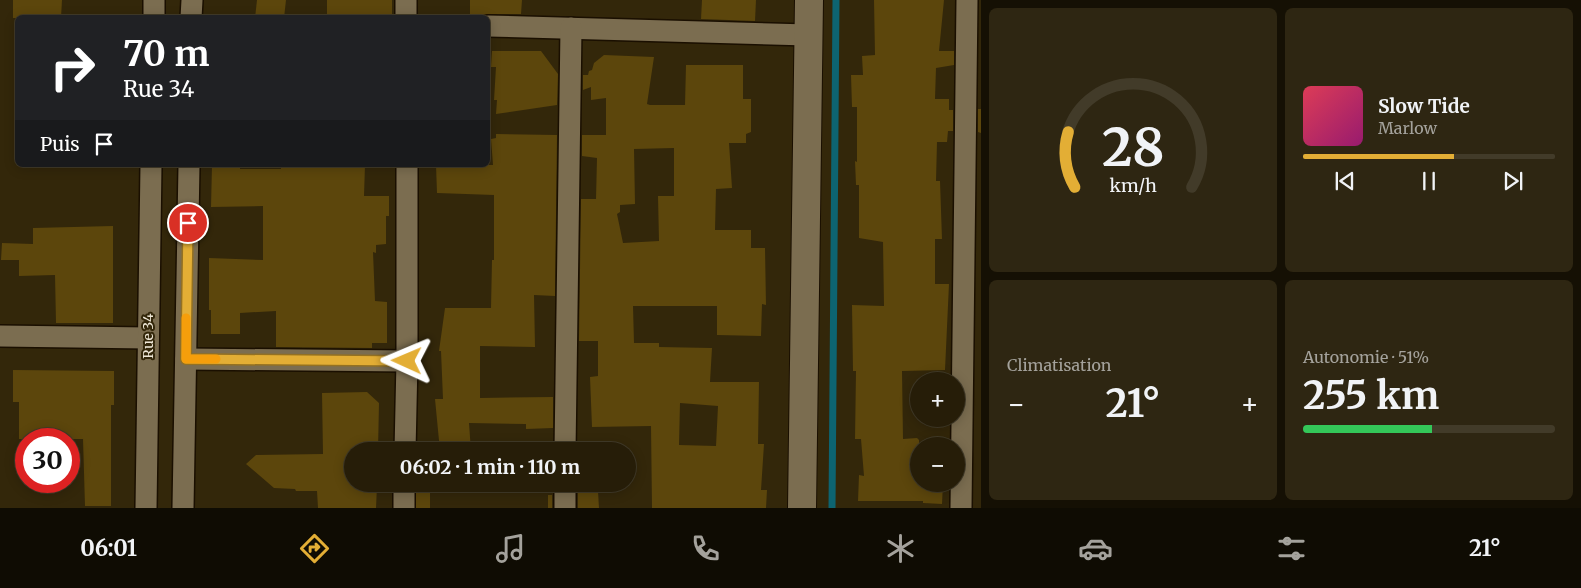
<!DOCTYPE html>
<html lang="fr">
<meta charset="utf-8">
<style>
:root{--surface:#261d08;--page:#2e2612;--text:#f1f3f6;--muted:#a4a29c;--line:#423b29;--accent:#e3ae35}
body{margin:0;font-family:Merriweather,serif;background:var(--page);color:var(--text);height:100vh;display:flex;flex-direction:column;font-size:19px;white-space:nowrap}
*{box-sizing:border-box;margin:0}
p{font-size:16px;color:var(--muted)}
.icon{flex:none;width:28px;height:28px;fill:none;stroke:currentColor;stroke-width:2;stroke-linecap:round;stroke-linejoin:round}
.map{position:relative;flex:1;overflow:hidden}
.panel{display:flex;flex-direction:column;gap:8px;padding:8px;background:#151004;width:600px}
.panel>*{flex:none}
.banner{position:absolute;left:15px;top:15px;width:475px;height:152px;border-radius:8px;box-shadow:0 2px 12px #0003,0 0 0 1px var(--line);background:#202124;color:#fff;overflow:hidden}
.tools{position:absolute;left:910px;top:372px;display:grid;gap:10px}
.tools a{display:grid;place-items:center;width:55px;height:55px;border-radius:50%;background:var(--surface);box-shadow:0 2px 12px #0003,0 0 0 1px var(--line);font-size:25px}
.speed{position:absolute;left:15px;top:428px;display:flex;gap:10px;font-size:25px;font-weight:700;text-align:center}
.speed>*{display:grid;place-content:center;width:65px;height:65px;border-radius:50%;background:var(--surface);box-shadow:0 2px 12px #0003,0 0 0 1px var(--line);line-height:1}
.speed .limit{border:8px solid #d22;background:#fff;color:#111}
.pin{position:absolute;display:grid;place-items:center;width:42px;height:42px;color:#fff;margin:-21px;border:2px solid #fff;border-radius:50%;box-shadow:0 1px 5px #0007}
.me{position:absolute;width:55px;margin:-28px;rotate:271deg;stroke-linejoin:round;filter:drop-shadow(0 0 4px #0008)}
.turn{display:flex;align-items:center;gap:18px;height:105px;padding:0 25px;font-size:22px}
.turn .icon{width:65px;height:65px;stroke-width:2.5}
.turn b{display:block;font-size:35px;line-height:42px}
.then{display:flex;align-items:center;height:48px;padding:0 25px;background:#0003;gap:10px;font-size:19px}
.big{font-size:38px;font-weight:700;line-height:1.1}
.panel .widget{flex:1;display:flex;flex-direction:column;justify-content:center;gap:8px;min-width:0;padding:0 18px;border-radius:8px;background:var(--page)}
.panel .dial{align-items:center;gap:0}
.dial svg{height:130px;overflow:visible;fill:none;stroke:var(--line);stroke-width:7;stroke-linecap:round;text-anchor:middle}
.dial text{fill:var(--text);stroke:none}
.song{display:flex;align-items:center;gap:15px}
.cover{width:60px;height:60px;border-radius:8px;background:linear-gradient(135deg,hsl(350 70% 55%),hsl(320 70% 35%))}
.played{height:5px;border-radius:2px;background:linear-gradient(90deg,var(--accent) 60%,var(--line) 60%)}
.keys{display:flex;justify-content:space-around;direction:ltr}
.heat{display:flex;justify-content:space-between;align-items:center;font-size:28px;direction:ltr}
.charge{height:8px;border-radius:4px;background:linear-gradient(90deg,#34c759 51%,var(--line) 0)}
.panel .tiles{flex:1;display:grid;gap:8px;grid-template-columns:repeat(2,1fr)}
.trip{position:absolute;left:344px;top:442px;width:292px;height:50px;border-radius:25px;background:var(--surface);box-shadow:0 2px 12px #0003,0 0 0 1px var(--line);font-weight:700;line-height:50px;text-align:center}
.dock{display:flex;height:80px;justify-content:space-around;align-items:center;background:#0f0c03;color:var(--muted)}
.dock .icon{width:35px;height:35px}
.dock .on{color:var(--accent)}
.dock b{font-size:22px;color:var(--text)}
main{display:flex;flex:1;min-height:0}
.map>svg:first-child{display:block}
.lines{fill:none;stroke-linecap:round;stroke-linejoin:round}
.stream{stroke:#0d6471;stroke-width:7}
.building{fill:#5c460c;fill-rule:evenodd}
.street-casing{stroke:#1a0f00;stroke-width:24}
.secondary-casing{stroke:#1a0f00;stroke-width:30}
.street{stroke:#7b6d50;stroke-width:21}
.secondary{stroke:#7b6d50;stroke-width:28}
.route-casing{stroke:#947122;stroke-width:12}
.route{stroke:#e3ae35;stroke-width:9}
.slow{stroke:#f59e0b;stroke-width:9}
.labels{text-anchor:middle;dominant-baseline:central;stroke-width:4;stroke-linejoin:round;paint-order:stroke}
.street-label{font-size:14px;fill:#efe8d8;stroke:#33270a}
</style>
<main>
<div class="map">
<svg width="981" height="508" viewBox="0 0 981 508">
<rect width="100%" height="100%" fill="#33270a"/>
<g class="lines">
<polyline class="stream" points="832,508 836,0"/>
</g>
<g class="building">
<polygon points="13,0 62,0 61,18 13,18"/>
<polygon points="257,0 286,0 284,18 255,18"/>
<rect x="327" y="0" width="65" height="18"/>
<polygon points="470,0 522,0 521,14 488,14 480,17 470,17"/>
<polygon points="702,0 756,0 755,21 701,19"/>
<polygon points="874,0 944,0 939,51 954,51 954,65 936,68 935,99 949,99 949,110 953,110 953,131 948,131 947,142 937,142 936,181 940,181 942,239 935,239 935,284 949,284 945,370 902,371 903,439 917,438 919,440 919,484 943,484 942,504 923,503 923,501 858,501 859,475 864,476 861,439 855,439 856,371 853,371 852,305 884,306 883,242 859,238 859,185 856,185 855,161 857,162 857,107 852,107 851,75 863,75 862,56 875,55"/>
<polygon points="492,51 541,51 558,74 557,105 496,114 497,100 494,100 496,67 491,67"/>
<path d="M604 55 654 57 647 104 650 105H685L686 65H743V99H751V132L746 134V143H729L732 188 716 189 715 230H751V248H765L766 305 762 304 761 336 717 335V306H633L634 343H659V347L712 348 710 382H759L758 444H764L761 490H767L766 508H652L651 426 592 427 590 377 598 376V341H579L581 199H596L597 158 582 156V135H606V98L591 100V87L583 90V75H588L589 71 592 70 594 63ZM674 148V196H658L659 241 623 243 617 214 620 212V205L635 204 634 149ZM680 403 718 406 716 446 679 445Z"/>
<polygon points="978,109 981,109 981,133 978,132"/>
<polygon points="496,134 557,135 555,296 534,295 535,347 480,346 480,398 553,397 553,428 526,429 526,424 469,423 471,451 440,451 435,399 443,399 441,351 439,351 445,308 491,308 492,260 494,260 494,195 437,193 436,165 493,165 491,139 496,138"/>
<polygon points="212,165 240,165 240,169 281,169 281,165 365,165 364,196 389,196 389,216 386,216 386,244 376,245 376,253 373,252 375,301 387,302 387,343 372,343 372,348 276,347 276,311 240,313 240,334 211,334 211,310 209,310 209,258 263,260 263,206 211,207"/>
<polygon points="113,226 113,323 56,323 55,275 19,276 19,260 1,260 2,243 33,244 33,228"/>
<polygon points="13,370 114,371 114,405 111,405 111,506 85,506 83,439 19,439 19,402 13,402"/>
<polygon points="367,392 379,403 378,451 352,451 352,484 360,484 360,488 377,486 376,508 318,508 317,491 296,491 295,489 274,488 246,464 256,455 323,454 322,393"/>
<rect x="416" y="491" width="14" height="17"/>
<polygon points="598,491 599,508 578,508 578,492"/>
<rect x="548" y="495" width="4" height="13"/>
</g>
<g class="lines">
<defs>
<g id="street">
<polyline points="406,0 406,18"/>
<polyline points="154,18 154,0"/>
<polyline points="191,18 192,0"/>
<polyline points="488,26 808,35"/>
<polyline points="0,336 148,338"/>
<polyline points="186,359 407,361"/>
<polyline points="405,451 407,361 407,165"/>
<polyline points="565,451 571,28"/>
<polyline points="146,508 151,165"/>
<polyline points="183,508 189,165"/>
<polyline points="404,508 404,484"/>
<polyline points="565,508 565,484"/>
<polyline points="961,508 967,0"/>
</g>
<polyline id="secondary" points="802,508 809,0"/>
</defs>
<use href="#street" class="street-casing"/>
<use href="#secondary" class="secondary-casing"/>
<use href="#street" class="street"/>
<use href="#secondary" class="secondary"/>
</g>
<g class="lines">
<defs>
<polyline id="route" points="188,223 186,359 407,361"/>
</defs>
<use href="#route" class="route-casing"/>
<use href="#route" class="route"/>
<polyline class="slow" points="186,318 186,359 216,359"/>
</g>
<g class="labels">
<g class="street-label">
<text transform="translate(148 336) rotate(-90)">Rue 34</text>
</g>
</g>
</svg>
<div class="tools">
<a>+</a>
<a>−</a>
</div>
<div class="speed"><div class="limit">30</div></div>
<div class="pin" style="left:188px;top:223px;background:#d93025"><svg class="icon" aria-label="arrive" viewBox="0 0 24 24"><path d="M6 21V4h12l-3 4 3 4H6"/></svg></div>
<svg class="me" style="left:407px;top:361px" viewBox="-20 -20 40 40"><path d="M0-17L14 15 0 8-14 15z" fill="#e3ae35" stroke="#fff" stroke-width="4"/></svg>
<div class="trip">06:02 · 1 min · 110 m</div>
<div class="banner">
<div class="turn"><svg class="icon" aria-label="right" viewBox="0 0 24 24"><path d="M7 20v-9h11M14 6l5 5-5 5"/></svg><div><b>70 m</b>Rue 34</div></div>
<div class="then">Puis<svg class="icon" aria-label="arrive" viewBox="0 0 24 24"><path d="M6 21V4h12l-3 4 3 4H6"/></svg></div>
</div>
</div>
<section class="panel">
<div class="tiles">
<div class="widget dial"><svg viewBox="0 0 100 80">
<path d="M14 69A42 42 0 1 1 86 69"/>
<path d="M14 69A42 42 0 0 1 10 35" stroke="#e3ae35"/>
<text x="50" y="56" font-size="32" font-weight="700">28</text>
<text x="50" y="72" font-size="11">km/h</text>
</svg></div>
<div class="widget">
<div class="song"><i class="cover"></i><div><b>Slow Tide</b><p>Marlow</p></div></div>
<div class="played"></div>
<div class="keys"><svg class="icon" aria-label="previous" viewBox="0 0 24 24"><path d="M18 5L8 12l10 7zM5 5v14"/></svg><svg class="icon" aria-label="pause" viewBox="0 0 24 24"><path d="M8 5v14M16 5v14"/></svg><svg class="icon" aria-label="next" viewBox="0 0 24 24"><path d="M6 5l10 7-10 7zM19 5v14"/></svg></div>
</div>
<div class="widget"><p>Climatisation</p>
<div class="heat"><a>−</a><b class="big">21°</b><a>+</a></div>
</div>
<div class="widget"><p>Autonomie · 51%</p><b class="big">255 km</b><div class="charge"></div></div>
</div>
</section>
</main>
<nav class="dock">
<b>06:01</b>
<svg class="icon on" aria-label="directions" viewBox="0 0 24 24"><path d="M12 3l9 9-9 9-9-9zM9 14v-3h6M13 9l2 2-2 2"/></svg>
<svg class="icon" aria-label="music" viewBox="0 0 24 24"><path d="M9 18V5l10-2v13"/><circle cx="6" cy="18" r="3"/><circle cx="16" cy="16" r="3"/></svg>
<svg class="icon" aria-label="phone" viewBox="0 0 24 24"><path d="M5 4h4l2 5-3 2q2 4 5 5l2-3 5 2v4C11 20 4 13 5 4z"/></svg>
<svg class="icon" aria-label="climate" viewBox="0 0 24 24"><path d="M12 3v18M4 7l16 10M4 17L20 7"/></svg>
<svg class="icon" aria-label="car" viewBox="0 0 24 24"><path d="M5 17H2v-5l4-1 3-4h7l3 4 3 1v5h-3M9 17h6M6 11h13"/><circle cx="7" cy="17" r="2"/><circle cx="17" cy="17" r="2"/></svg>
<svg class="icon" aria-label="filters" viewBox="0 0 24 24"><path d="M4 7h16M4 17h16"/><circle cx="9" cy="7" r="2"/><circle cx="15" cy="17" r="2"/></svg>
<b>21°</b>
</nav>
